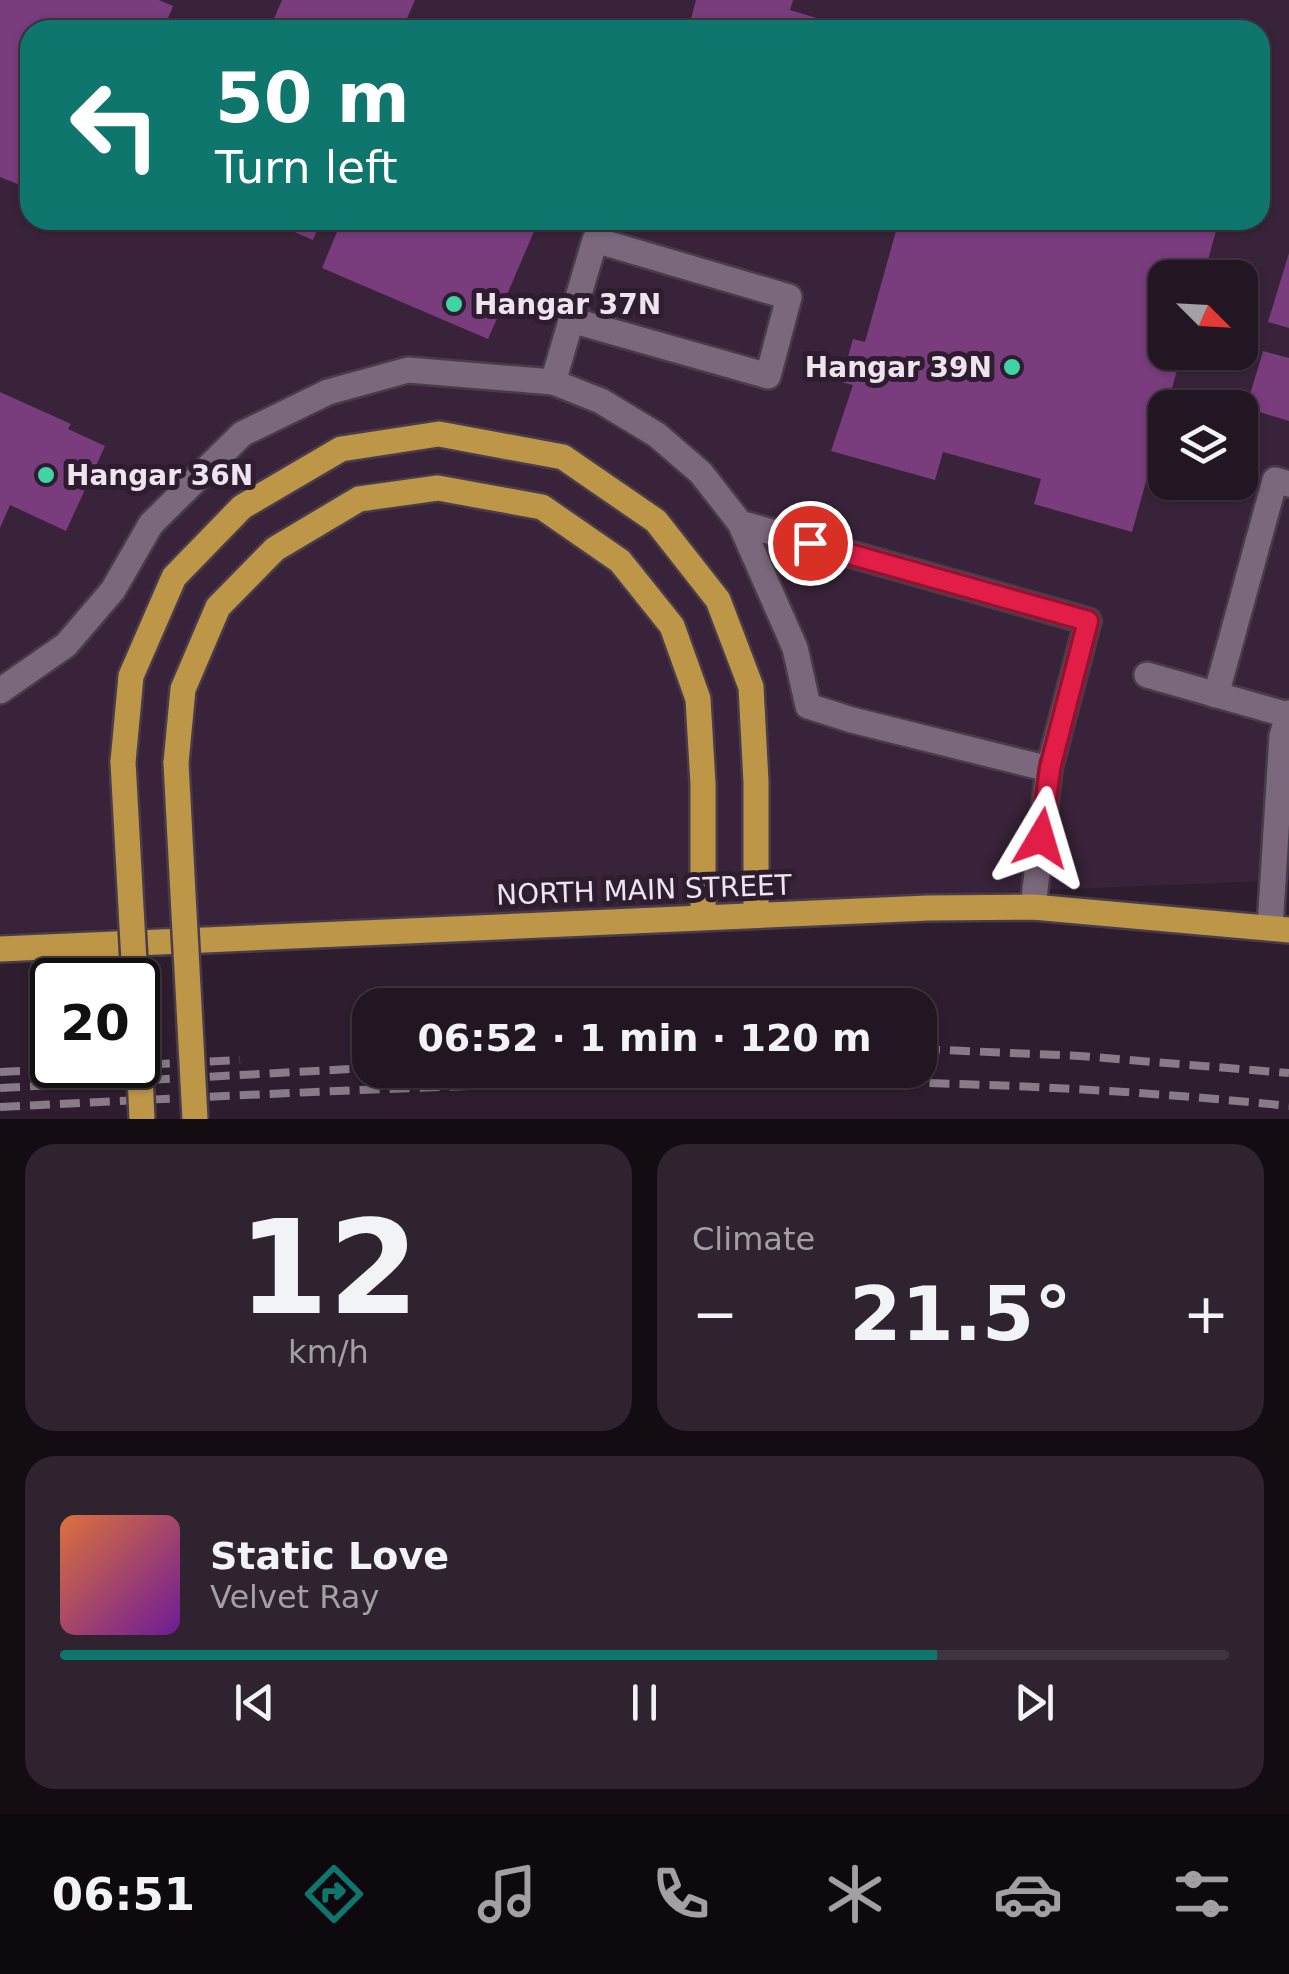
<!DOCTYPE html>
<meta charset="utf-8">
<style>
:root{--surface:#221622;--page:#2e232f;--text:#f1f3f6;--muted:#a29fa5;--line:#3f3540;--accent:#0f766e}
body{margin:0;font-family:"DejaVu Sans",sans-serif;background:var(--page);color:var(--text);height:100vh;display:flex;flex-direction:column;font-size:38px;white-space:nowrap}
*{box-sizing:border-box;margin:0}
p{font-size:32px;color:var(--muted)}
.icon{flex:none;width:55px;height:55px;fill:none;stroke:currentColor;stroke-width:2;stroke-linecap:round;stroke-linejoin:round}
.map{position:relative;height:1119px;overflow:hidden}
.sheet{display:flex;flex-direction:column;gap:25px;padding:25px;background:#130c13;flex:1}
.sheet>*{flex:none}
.banner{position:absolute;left:20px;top:20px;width:1250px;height:210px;border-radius:30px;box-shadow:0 2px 8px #0004,0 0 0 2px var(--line);background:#0f766e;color:#fff;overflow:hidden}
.needle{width:65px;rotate:114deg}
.tools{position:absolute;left:1148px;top:260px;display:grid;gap:20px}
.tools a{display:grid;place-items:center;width:110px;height:110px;border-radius:20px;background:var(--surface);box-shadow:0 2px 8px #0004,0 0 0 2px var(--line);font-size:50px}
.speed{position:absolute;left:30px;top:958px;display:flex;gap:20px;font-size:50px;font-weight:700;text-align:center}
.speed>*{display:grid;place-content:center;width:130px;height:130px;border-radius:50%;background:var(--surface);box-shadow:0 2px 8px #0004,0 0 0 2px var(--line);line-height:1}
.speed .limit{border:5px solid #111;border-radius:15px;background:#fff;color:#111}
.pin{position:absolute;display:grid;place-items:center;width:85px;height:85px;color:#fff;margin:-42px;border:5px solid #fff;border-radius:50%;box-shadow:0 2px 10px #0007}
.me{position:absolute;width:110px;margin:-55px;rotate:7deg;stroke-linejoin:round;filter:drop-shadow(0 0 8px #0008)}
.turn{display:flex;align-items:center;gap:35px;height:210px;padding:0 30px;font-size:45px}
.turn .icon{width:130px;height:130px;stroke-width:2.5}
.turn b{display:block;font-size:70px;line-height:85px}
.big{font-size:75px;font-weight:700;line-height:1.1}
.sheet .card{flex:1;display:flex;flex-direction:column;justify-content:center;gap:15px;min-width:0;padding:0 35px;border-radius:30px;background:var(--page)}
.sheet .dial{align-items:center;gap:0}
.dial b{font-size:130px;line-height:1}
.song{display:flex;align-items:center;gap:30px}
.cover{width:120px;height:120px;border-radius:15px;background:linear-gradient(135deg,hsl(20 70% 55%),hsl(280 70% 35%))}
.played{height:10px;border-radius:5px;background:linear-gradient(90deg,var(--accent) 75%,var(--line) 75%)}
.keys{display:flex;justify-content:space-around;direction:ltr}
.heat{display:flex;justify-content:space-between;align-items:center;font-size:55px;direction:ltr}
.sheet .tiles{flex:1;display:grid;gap:25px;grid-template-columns:1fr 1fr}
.card:last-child{grid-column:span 2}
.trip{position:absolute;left:352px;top:988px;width:585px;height:100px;border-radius:30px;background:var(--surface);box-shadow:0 2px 8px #0004,0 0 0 2px var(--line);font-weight:700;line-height:100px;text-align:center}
.tab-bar{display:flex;height:160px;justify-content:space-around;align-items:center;background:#0e090e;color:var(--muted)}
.tab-bar .icon{width:70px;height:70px}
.tab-bar .active{color:var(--accent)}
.tab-bar b{font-size:45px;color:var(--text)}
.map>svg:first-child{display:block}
.built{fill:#39233a;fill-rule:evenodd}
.building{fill:#793c7d}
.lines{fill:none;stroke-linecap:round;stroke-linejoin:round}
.minor-casing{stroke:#493c4a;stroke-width:30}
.major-casing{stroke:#493c4a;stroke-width:30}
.minor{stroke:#7c687d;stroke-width:25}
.major{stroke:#bd9648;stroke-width:25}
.rail{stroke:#887a89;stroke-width:8;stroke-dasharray:20 10;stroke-linecap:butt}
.major-bridge-casing{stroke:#493c4a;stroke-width:30;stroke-linecap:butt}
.major-bridge{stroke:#bd9648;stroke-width:25}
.route-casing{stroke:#92132f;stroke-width:25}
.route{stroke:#e11d48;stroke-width:18}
.poi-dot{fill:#3ed4a3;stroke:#2e1d2e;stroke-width:4}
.labels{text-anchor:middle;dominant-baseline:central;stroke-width:10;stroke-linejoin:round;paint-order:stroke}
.poi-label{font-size:28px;font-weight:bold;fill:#eee3ef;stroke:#2e1d2e;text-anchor:start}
.street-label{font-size:28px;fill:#eee3ef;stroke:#2e1d2e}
</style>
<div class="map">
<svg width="1289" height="1119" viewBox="0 0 1289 1119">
<rect width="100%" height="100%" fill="#2e1d2e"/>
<path class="built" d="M0 0H1289V880L0 933ZM30 30H1260V220H30ZM1165 278H1240V352H1165ZM1165 408H1240V482H1165Z"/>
<g class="building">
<polygon points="0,0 159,0 173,6 163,30 30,30 30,189 0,177"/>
<polygon points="282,0 415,0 402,30 269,30"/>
<polygon points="696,0 793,0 790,10 857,30 688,30"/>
<polygon points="266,220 321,220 313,240"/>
<polygon points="342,220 539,220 488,339 322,268"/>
<polygon points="899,220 1219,220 1203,278 1165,278 1165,352 1182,352 1132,532 1034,504 1041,479 943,452 935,480 831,451 853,385 841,382 853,339 865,342"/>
<polygon points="1289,253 1289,328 1268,322"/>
<polygon points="1263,351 1289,358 1289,421 1246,408"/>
<polygon points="0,392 71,424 68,429 105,446 66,531 10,505 0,528"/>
</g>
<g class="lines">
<defs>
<g id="minor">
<polyline points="553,382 595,240 789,297 768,376 571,320"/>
<polyline points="1147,675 1288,715"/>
<polyline points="0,691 66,645 113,590 151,524 242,434 328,392 408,370 553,382 601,401 657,435 701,473 740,523 795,648 808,706 852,720 1049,769 1088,621 740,523"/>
<polyline points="1216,695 1275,480 1289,484"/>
<polyline points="1033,907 1049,769"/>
<polyline points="1270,928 1282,736 1289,713"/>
</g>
<g id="major">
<polyline points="123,762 131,676 174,577 242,507 341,449 439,434 563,457 656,521 718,600 751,687 756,782 756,915"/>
<polyline points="176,763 183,689 218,607 275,549 359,499 438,488 542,507 620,561 672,626 698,699 703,784 703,916"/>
<polyline points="0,949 928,908 1033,907 1289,930"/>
</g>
</defs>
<use href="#minor" class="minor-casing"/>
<use href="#major" class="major-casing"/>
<use href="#minor" class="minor"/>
<use href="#major" class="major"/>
<g class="rail">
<polyline points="920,1049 1080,1056 1289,1073"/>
<polyline points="0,1072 240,1060"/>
<polyline points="0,1088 370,1068"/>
<path d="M0 1107C429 1086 860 1061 1289 1106"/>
</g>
<defs>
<g id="major-bridge">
<polyline points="123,762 135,980"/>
<polyline points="176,763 195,1119"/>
<polyline points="138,1031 142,1119"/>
</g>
</defs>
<use href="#major-bridge" class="major-bridge-casing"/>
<use href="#major-bridge" class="major-bridge"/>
</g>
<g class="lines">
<defs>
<polyline id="route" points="810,543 1088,621 1050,768 1041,838"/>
</defs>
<use href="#route" class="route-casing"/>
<use href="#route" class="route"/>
</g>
<g class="poi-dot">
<circle cx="454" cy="304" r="10"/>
<circle cx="1012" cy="367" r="10"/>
<circle cx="46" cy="475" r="10"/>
</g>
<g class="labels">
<g class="poi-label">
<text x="474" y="304">Hangar 37N</text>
<text x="992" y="367" text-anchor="end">Hangar 39N</text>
<text x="66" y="475">Hangar 36N</text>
</g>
<g class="street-label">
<text transform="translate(644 890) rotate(-2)">NORTH MAIN STREET</text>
</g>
</g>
</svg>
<div class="tools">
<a><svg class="needle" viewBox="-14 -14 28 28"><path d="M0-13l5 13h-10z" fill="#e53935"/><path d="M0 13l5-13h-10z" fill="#a29fa5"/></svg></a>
<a><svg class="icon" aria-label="layers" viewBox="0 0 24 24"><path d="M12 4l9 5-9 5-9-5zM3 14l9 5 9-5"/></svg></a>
</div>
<div class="speed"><div class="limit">20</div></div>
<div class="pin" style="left:810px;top:543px;background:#d93025"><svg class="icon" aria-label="arrive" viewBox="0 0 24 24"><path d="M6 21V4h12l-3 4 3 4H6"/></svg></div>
<svg class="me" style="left:1041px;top:838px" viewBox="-20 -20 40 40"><path d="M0-17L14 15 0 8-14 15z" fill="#e11d48" stroke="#fff" stroke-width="4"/></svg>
<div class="trip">06:52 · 1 min · 120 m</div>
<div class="banner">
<div class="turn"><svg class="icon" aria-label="left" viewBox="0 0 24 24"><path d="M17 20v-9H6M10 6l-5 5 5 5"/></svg><div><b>50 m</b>Turn left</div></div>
</div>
</div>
<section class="sheet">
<div class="tiles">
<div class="card dial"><b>12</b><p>km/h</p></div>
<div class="card"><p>Climate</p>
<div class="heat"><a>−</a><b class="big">21.5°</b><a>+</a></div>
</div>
<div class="card">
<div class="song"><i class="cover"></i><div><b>Static Love</b><p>Velvet Ray</p></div></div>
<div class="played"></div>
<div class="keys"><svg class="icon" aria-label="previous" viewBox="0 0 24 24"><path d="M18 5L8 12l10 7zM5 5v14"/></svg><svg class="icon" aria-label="pause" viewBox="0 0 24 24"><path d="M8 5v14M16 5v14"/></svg><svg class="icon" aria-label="next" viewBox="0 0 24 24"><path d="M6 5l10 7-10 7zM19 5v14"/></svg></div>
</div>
</div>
</section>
<nav class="tab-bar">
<b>06:51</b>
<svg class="icon active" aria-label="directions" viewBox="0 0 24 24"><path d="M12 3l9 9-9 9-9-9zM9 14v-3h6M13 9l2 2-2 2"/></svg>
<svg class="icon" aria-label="music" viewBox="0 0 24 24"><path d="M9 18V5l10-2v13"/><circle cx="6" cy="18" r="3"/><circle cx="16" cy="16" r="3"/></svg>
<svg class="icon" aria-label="phone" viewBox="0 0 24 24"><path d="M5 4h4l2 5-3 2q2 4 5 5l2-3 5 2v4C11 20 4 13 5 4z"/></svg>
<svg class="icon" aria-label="climate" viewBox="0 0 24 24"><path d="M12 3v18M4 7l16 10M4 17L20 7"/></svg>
<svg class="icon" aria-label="car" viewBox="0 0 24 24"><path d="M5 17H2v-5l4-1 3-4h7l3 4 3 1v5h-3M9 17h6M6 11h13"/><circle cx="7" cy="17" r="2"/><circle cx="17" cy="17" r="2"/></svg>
<svg class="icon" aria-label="filters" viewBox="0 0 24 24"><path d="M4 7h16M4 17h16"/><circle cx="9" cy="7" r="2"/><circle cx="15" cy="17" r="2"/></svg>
</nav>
